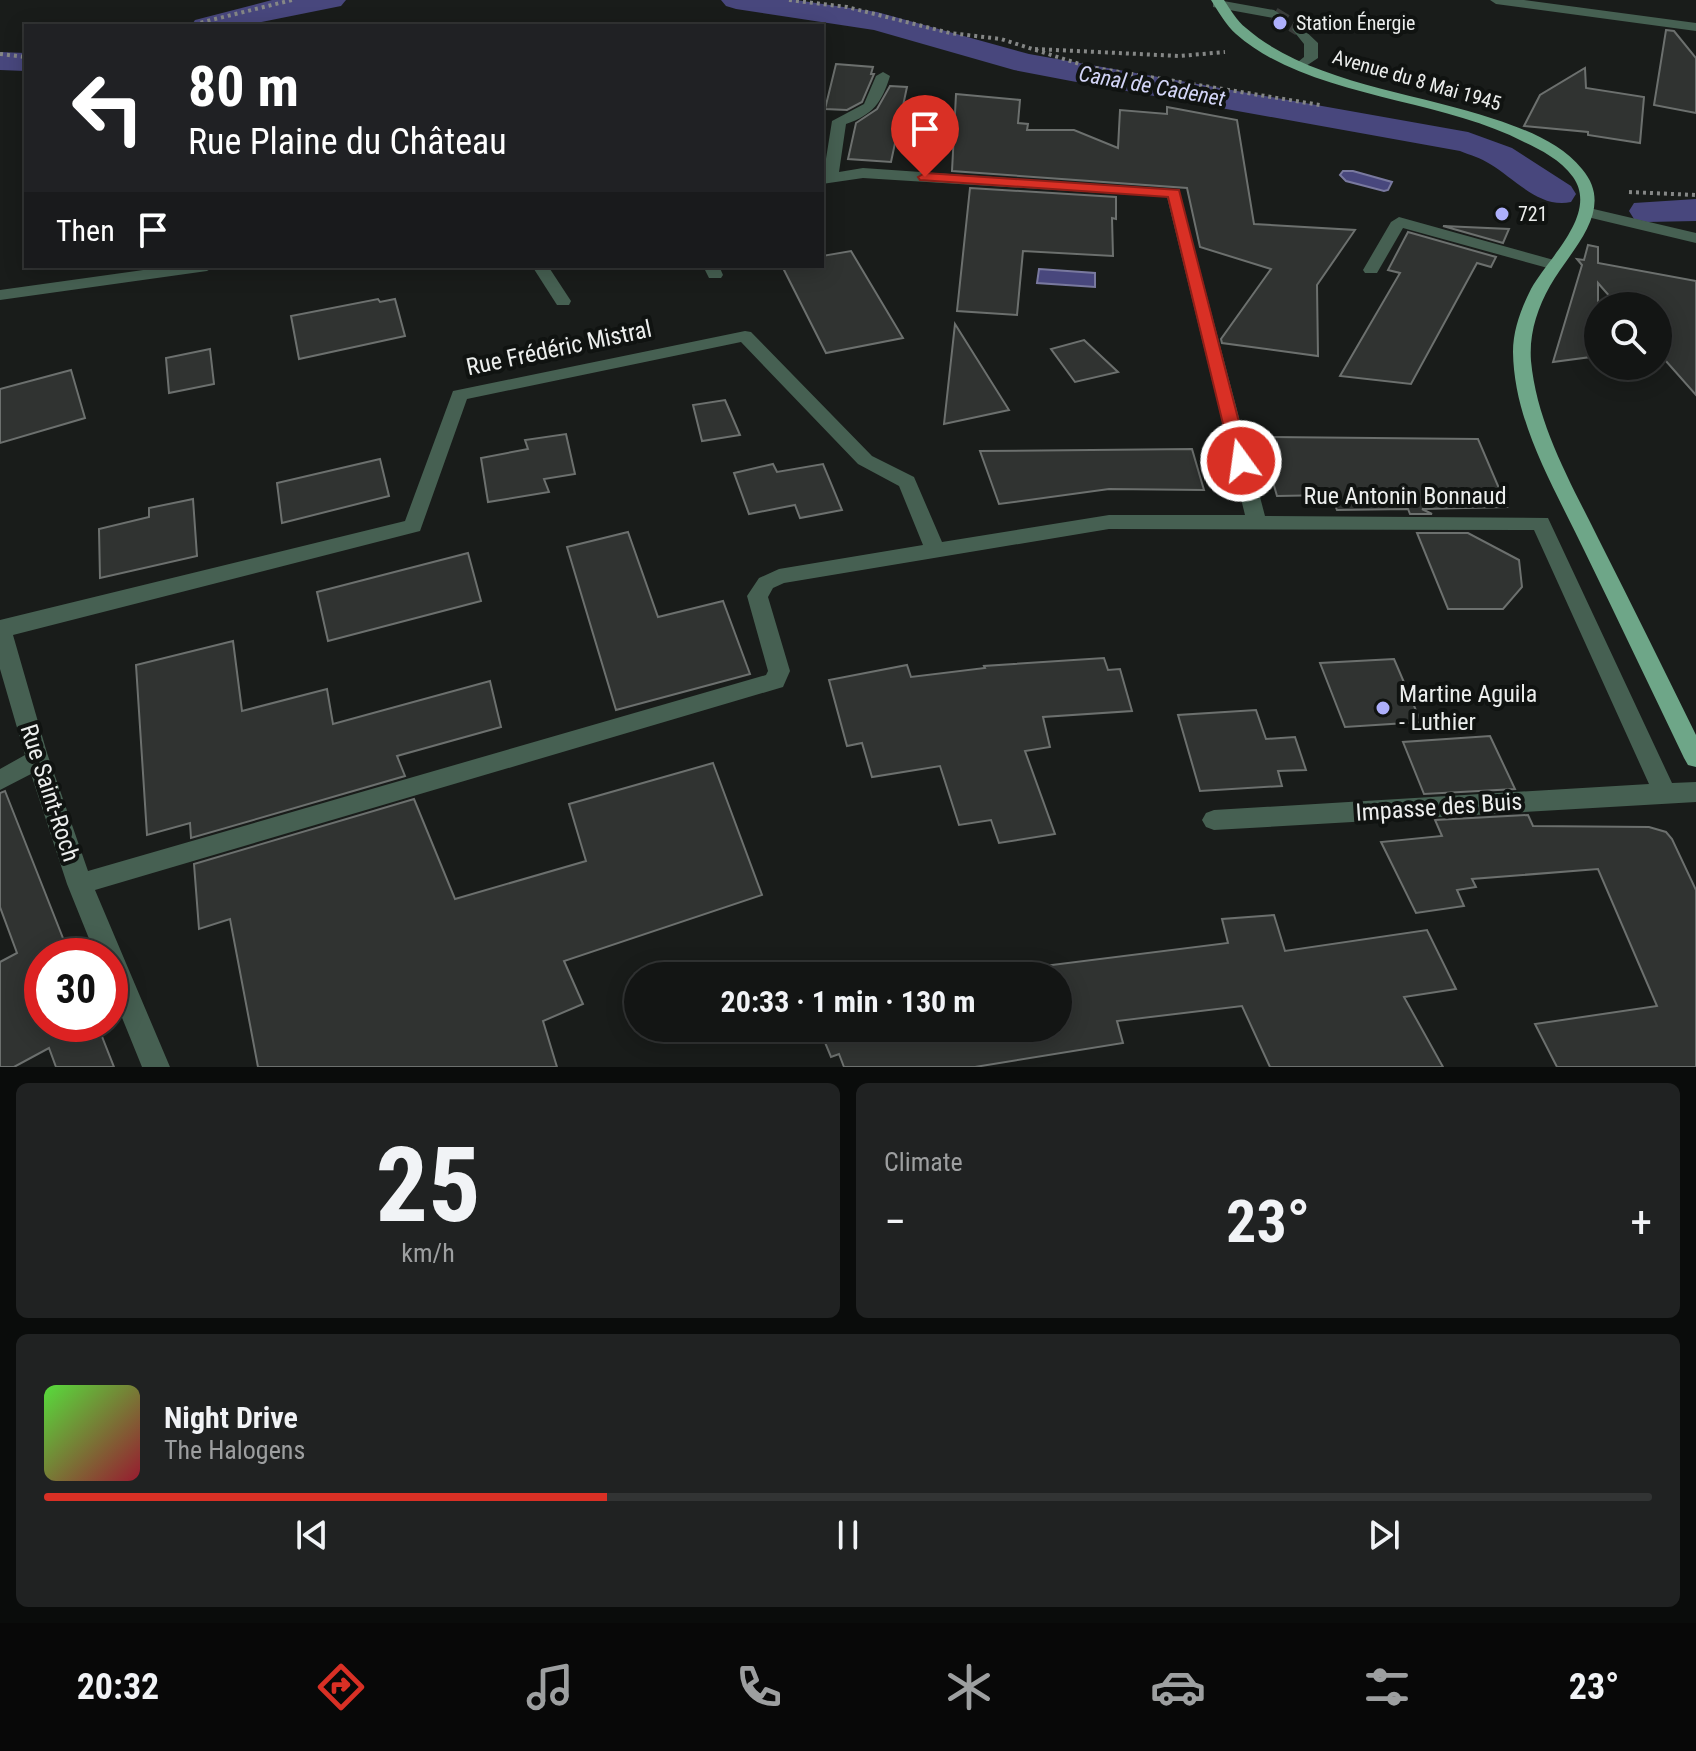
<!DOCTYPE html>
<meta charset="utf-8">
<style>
:root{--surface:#131514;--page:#202222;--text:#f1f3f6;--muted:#9d9fa0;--line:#323434;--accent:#d93025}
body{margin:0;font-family:"Roboto Condensed",sans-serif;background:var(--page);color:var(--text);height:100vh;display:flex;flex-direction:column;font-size:30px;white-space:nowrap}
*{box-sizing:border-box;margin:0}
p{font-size:26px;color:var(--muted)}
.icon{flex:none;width:44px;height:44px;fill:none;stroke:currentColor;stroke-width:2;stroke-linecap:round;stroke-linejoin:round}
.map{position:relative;height:1067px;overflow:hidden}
.sheet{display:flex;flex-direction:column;gap:16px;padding:16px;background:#0a0c0b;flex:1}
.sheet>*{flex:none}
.guide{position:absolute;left:24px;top:24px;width:800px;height:244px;border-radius:0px;box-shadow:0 4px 20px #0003,0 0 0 2px var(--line);background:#202124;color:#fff;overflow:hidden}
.buttons{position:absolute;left:1584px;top:292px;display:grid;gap:16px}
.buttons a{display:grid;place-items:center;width:88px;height:88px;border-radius:50%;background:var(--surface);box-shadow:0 4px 20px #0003,0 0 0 2px var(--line);font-size:40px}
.speed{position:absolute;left:24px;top:938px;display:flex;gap:16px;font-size:40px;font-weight:700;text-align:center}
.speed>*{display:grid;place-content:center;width:104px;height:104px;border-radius:50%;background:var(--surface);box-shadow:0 4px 20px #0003,0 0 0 2px var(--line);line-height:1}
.speed .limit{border:12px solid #d22;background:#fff;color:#111}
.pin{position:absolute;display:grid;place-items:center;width:68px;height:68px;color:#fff;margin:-82px -34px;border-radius:50% 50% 50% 0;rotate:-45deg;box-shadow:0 0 8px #0007}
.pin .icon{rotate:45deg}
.me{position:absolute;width:88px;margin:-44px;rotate:346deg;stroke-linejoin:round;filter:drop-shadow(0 0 6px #0008)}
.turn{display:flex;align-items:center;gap:28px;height:168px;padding:0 32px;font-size:36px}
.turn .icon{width:104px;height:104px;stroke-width:2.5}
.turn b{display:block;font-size:56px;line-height:68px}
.then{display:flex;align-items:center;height:76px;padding:0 32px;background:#0003;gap:16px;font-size:30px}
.big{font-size:60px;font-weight:700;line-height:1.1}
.sheet .widget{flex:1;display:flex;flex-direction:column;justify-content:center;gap:12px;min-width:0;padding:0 28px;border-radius:12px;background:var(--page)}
.sheet .dial{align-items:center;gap:0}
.dial b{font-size:104px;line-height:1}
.song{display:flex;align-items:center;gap:24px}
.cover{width:96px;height:96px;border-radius:12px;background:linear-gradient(135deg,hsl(110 70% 55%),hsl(350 70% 35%))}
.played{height:8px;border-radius:4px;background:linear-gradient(90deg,var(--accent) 35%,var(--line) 35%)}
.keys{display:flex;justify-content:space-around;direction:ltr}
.heat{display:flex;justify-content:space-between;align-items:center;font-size:44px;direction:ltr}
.sheet .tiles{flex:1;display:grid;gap:16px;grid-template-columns:1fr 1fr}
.widget:last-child{grid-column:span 2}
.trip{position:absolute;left:624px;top:962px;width:448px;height:80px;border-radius:40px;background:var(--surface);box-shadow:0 4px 20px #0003,0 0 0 2px var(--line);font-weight:700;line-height:80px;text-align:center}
.dock{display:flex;height:128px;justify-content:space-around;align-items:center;background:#080808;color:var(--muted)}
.dock .icon{width:56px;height:56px}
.dock .on{color:var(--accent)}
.dock b{font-size:36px;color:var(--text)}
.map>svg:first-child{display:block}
.water{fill:#48477d;stroke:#79799f;stroke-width:2}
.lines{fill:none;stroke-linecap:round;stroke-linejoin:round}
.canal{fill:#48477d;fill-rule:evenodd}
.building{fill:#303331;stroke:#6c706e;stroke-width:2}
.minor-tunnel{stroke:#393c3a;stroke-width:14;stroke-dasharray:14 7;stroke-linecap:butt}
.path{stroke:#858786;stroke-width:4;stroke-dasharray:3 4;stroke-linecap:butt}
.minor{fill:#466052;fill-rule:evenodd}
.major{fill:#6ea688;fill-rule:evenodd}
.route{fill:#d93025;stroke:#8d1f18;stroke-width:2}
.poi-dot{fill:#adaffb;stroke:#101311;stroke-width:3}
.labels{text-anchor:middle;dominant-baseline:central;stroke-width:8;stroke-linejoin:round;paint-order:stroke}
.far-poi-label{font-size:20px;fill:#eceeed;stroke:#101311;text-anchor:start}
.far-street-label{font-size:20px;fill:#eceeed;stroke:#101311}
.far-water-label{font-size:22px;font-style:italic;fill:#d3d5f7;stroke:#101311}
.street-label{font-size:24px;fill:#eceeed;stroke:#101311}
.poi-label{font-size:24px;fill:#eceeed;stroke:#101311;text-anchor:start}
</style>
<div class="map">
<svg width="1696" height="1067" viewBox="0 0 1696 1067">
<rect width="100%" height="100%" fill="#191c1a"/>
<g class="water">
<polygon points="1343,171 1353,171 1392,182 1388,190 1384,191 1346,181 1340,175"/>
<polygon points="1039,269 1095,273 1095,287 1037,283"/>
</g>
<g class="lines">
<g class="canal">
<polygon points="272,0 346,0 341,6 241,26 191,26 195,20"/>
<path d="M721 0H796L877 12 1029 54 1468 132 1512 148 1571 186 1576 194 1571 202C1540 209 1515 179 1490 164 1481 158 1470 155 1460 151L1071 81 1014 70 874 30 736 9 726 6Z"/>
<polygon points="0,52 26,53 26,71 0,70"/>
<polygon points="1696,199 1696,221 1647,222 1634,219 1629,211 1634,203"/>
</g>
</g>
<g class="building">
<polygon points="1666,30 1674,31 1696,58 1696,113 1654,105"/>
<polygon points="836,64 873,67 871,74 874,74 862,102 847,110 825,109"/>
<polygon points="1585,68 1586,88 1644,97 1640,143 1588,135 1588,132 1524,126 1540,95"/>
<polygon points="890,86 907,87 891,162 848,159 856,123 877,109"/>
<polygon points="956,94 1020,100 1018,123 1028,124 1027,130 1074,130 1118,148 1120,110 1167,114 1167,107 1237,120 1254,224 1355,230 1317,285 1318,356 1222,343 1221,339 1271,269 1200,247 1187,188 952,171"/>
<polygon points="970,188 1116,197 1116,219 1112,218 1113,256 1023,251 1017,315 957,311"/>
<polygon points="1443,226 1509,229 1503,243"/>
<polygon points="1408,232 1496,257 1491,267 1477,263 1411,384 1340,376 1400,273 1388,270"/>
<polygon points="1588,245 1598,247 1598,263 1696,281 1696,395 1658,352 1658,306 1618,306 1598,283 1598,356 1553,362 1582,265 1577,259 1584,260"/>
<polygon points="851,251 903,338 826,353 782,266 822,266 822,256"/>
<polygon points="378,299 380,302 395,299 405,336 299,359 291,316"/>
<polygon points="955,324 1009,410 944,424"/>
<polygon points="1084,340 1118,372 1075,382 1051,349"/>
<polygon points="210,349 214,384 169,393 166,358"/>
<polygon points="71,370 85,418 0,443 0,389"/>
<polygon points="725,400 740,435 702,441 693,405"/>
<polygon points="566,434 575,474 544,479 549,492 488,502 481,458 528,449 525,440"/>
<polygon points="1260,437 1478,439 1507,507 1422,509 1432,514 1410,514 1408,509 1337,510 1331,495 1277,496"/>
<polygon points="1192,449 1204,490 1109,489 999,504 980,451"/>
<polygon points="380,459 389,496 282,523 277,483"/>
<polygon points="773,464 777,472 823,464 842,510 800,518 795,505 749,514 734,473"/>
<polygon points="193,499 197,556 100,578 99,529 149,517 149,508"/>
<polygon points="628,532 658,617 723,601 750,674 616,710 567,547"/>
<polygon points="1417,533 1468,533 1519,560 1522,587 1503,609 1448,609"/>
<polygon points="468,553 481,601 328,641 317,592"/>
<polygon points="233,641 242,711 327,689 333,724 490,681 501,727 397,756 405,776 191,838 190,823 147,835 136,665"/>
<polygon points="1104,658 1108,670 1120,669 1132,711 1043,717 1050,747 1025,751 1055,834 999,843 991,820 959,825 940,766 872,777 862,743 847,746 829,680 907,665 911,677 985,668 984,666"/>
<polygon points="1394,659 1421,722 1345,727 1320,663"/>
<polygon points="1256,710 1266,739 1295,737 1306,770 1278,771 1282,786 1200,791 1178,715"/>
<polygon points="1490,736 1515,789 1424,794 1403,742"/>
<polygon points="713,763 762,895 564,961 583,1004 543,1021 557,1067 258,1067 230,919 199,929 194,864 414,799 455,899 586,861 569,804"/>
<polygon points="5,791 70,956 42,956 42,1024 97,1024 114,1067 56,1067 49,1048 14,1067 0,1067 0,962 17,953 0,907 0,793"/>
<polygon points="1528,815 1533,826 1649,827 1666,832 1672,839 1696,890 1696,1067 1557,1067 1535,1024 1657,1006 1598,869 1472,879 1476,887 1457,890 1464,906 1416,913 1381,842 1442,836 1435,820"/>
<polygon points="1274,915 1285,951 1427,930 1456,989 1404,997 1443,1067 1270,1067 1242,1006 1117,1021 1123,1043 975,1067 844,1067 839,1054 831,1057 819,1028 1058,1028 1058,976 981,974 1228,943 1222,919"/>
</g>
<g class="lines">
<polyline class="minor-tunnel" points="1274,14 1299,29"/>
<g class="path">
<polyline points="789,0 847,7 950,33 1001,39 1089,67 1320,105"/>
<polyline points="187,26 292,0"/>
<polyline points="1035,49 1180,56 1225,52"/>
<polyline points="0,54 26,57"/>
<polyline points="1629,192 1696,195"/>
</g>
<g class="minor">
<polygon points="1218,0 1274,10 1280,14 1274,18 1213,7 1213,1"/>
<polygon points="1490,0 1524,0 1696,23 1696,31 1496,4"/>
<polygon points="1299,25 1318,43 1318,58 1300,70 1293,66 1304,57 1304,44 1292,29"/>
<path d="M883 72 890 76C882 102 873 115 846 124L839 172 863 168 1179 190 1265 516 1548 518 1672 783 1696 782V802L1214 830 1206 827 1202 820 1206 813 1214 810 1649 784 1534 530 1109 529 784 583 773 588 768 597 790 671 783 687 95 890 170 1067H142L110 988V956H96L67 884 31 774 0 790V769L25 755 0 669V620L405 521 453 391 745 331 751 332 872 456 914 477 942 542 1109 515H1245L1167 197 863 178 822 184 832 121 864 104 876 76ZM741 342 858 464 899 486 923 545 779 569 759 578 747 596 768 671 766 675 88 871 47 753 13 635 420 531 467 399Z"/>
<polygon points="1585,207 1696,233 1696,243 1579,215 1579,209"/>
<polygon points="1399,217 1561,262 1563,265 1555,270 1403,228 1377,273 1365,273 1363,270 1391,222"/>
<polygon points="172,266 215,266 207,271 0,300 0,290"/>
<polygon points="532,266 548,266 571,301 569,305 557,305"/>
<polygon points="703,266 719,266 723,275 721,278 709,278"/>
</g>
<path class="major" d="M1211 0H1224C1230 9 1237 21 1246 28 1309 83 1416 92 1494 119 1525 129 1561 143 1582 169 1617 210 1570 250 1550 286 1537 309 1529 334 1531 361 1537 425 1571 483 1599 540 1632 605 1664 670 1696 735V767L1688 765 1684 758C1651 689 1618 620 1584 550 1555 489 1514 423 1513 352 1513 330 1521 309 1531 289 1548 258 1599 214 1573 177 1561 160 1541 150 1524 142 1438 97 1309 98 1236 34 1226 25 1218 11 1211 0Z"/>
</g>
<polygon class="route" points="925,173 1179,190 1249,461 1247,465 1241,467 1232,461 1168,197 920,180 918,177"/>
<g class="poi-dot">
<circle cx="1280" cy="23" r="8"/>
<circle cx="1502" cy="214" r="8"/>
<circle cx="1383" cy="708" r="8"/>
</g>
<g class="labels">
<g class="far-poi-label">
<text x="1296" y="23">Station Énergie</text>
<text x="1518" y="214">721</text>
</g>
<g class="far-street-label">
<text transform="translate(1417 80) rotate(16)">Avenue du 8 Mai 1945</text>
</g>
<g class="far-water-label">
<text transform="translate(1152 86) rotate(10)">Canal de Cadenet</text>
</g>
<g class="street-label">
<text transform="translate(559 348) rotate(-12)">Rue Frédéric Mistral</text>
<text x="1405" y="496">Rue Antonin Bonnaud</text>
<text transform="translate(50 793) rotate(72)">Rue Saint-Roch</text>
<text transform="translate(1439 807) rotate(-4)">Impasse des Buis</text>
</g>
<g class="poi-label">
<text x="1399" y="694">Martine Aguila<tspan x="1399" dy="28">- Luthier</tspan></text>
</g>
</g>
</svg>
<div class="buttons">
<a><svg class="icon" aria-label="search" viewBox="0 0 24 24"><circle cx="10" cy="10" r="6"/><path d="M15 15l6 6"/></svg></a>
</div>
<div class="speed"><div class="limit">30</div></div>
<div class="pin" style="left:925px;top:177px;background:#d93025"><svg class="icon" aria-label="arrive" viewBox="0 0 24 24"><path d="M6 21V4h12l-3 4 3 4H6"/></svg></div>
<svg class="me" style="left:1241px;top:461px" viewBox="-20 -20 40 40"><circle r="17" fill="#d93025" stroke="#fff" stroke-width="3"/><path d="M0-11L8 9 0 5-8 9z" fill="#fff"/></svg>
<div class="trip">20:33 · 1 min · 130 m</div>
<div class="guide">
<div class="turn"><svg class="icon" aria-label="left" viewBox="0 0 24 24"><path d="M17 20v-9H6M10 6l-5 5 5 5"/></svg><div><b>80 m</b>Rue Plaine du Château</div></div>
<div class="then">Then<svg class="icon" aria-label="arrive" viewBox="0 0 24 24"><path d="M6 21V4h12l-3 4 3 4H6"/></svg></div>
</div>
</div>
<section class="sheet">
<div class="tiles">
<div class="widget dial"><b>25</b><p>km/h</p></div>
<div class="widget"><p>Climate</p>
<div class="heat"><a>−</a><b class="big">23°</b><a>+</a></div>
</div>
<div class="widget">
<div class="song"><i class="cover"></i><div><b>Night Drive</b><p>The Halogens</p></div></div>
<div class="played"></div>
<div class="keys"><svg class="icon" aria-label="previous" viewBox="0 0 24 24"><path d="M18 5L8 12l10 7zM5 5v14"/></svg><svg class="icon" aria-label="pause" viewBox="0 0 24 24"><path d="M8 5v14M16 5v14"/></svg><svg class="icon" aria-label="next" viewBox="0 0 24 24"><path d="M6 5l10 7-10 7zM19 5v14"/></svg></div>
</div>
</div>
</section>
<nav class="dock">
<b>20:32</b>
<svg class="icon on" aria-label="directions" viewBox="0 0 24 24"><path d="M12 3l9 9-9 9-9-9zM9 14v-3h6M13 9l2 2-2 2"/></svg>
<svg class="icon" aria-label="music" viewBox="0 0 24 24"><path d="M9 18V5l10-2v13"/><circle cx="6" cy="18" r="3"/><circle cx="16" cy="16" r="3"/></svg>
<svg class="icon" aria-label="phone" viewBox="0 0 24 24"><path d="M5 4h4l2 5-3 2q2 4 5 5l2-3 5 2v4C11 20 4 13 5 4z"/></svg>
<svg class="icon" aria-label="climate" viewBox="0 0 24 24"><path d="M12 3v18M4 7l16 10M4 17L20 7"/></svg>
<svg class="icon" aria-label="car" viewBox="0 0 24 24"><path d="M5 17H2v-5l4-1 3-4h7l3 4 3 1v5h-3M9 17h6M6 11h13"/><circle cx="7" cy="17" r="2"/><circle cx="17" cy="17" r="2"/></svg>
<svg class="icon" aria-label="filters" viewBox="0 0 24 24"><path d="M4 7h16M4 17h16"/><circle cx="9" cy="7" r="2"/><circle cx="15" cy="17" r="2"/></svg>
<b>23°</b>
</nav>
